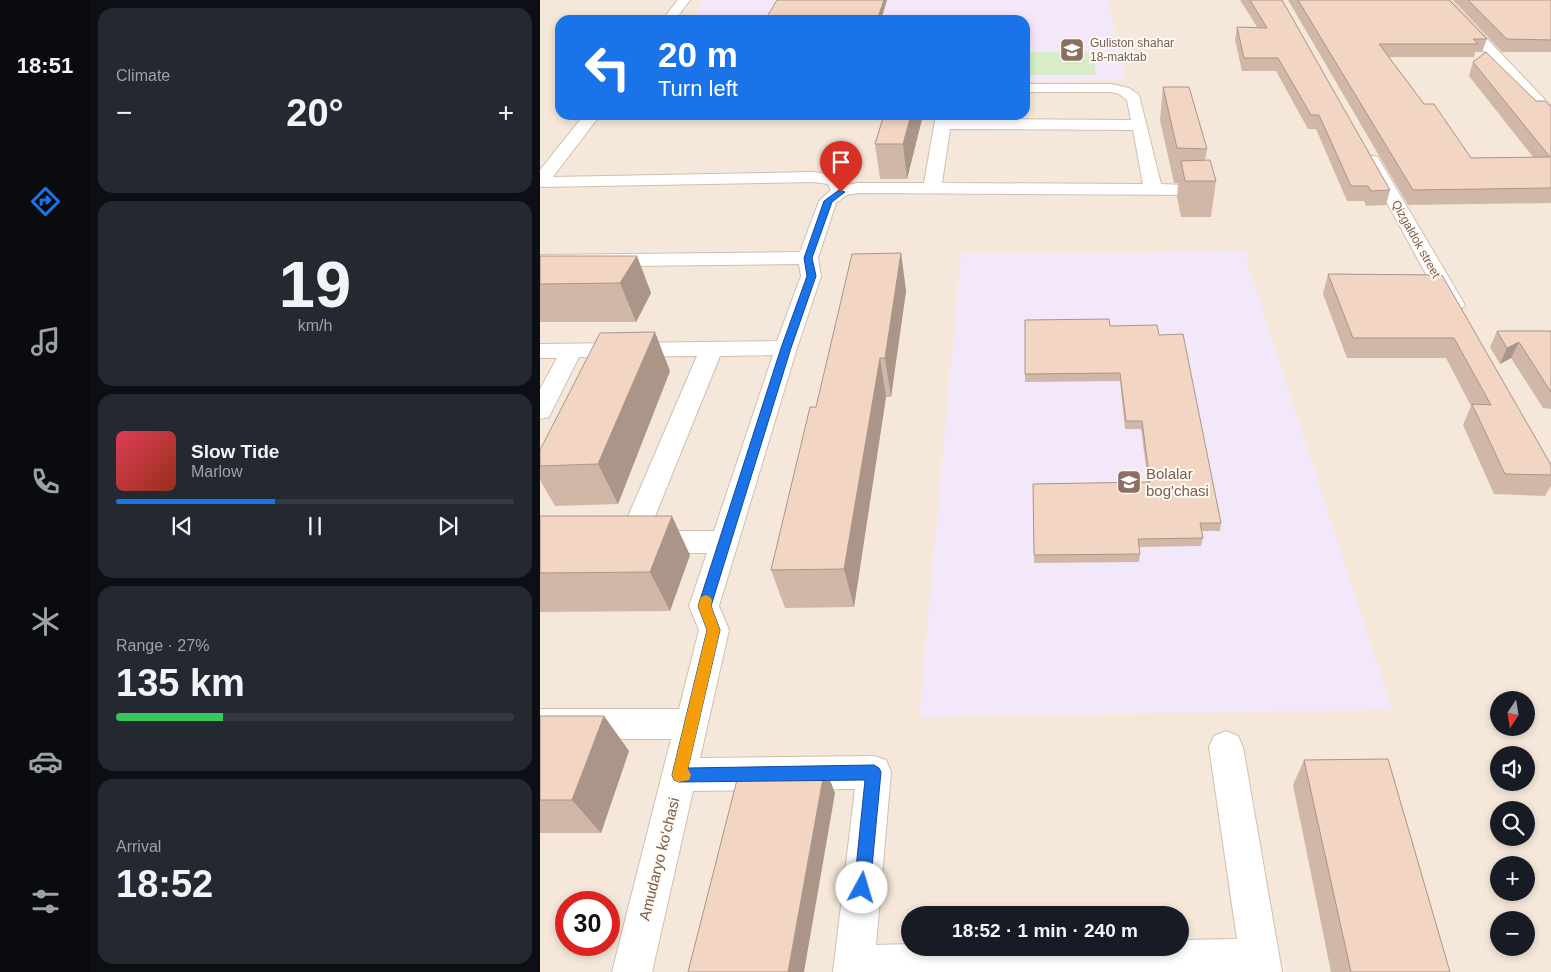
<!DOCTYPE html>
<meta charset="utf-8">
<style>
:root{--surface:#171b24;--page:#242831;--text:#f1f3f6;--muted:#9ea1a6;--line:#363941;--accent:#1a73e8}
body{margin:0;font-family:Arial,sans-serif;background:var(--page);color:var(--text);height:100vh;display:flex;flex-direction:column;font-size:19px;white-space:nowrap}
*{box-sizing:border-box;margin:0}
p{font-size:16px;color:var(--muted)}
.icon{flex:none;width:28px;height:28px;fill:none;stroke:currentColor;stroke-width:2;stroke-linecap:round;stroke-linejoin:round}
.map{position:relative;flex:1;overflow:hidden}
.side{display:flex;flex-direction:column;gap:8px;padding:8px;background:#0d0f14;width:450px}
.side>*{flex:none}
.guide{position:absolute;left:15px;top:15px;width:475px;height:105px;border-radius:15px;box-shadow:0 2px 8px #0003;background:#1a73e8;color:#fff;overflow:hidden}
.needle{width:32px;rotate:192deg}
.buttons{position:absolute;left:950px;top:691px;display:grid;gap:10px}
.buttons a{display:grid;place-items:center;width:45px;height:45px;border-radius:50%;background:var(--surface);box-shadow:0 2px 8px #0003;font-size:25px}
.speed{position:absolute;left:15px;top:891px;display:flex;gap:10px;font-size:25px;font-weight:700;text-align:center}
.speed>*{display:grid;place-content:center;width:65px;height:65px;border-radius:50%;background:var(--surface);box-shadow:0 2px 8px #0003;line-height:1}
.speed .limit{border:8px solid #d22;background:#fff;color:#111}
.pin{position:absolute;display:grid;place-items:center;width:42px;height:42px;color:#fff;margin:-51px -21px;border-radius:50% 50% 50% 0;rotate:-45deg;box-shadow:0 0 5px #0007}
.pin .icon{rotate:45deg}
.me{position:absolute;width:55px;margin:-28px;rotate:6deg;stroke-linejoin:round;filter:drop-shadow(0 0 4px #0008)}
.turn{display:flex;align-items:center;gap:18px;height:105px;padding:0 20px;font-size:22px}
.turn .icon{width:65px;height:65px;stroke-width:2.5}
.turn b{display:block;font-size:35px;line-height:42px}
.big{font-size:38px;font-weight:600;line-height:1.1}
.side .widget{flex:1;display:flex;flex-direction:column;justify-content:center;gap:8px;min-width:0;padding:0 18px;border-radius:15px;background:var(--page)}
.side .dial{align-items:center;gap:0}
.dial b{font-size:65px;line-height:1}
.song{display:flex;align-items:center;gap:15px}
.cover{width:60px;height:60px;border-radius:8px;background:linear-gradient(135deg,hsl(350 70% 55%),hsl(10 70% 35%))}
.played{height:5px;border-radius:2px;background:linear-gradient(90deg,var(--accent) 40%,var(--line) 40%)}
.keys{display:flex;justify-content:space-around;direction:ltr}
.heat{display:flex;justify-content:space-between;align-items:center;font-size:28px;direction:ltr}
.charge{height:8px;border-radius:4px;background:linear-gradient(90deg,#34c759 27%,var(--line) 0)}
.trip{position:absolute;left:361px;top:906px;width:288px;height:50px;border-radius:25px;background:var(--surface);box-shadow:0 2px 8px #0003;font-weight:600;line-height:50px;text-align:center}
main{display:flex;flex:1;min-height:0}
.tab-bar{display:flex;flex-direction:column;width:90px;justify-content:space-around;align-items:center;background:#090b0e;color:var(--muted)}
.tab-bar .icon{width:35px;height:35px}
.tab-bar .selected{color:var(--accent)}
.tab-bar b{font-size:22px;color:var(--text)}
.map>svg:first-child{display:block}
.residential{fill:#f5e8da;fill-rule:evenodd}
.education{fill:#f3e8fa}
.green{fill:#d8ecc9}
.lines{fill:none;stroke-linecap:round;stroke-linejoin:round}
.street-casing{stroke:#d1beb0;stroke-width:2}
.street{fill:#fff;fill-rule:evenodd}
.wall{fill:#d1b7a8}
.shaded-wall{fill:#aa9588}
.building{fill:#f3d5c3;stroke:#aa9588}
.route{fill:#1a73e8;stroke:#114b97}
.slow{fill:#f59e0b}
.labels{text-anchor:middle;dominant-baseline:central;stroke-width:4;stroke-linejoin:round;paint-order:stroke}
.far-education-label{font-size:12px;fill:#785e54;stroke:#fffaf3;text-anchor:start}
.far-street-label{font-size:12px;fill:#7a5c4d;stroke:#fffaf3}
.education-label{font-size:15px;fill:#785e54;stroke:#fffaf3;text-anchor:start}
.street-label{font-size:15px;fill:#7a5c4d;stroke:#fffaf3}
</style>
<main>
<nav class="tab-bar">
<b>18:51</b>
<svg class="icon selected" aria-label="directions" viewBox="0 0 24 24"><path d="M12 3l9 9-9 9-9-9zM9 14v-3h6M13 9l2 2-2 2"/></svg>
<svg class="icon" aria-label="music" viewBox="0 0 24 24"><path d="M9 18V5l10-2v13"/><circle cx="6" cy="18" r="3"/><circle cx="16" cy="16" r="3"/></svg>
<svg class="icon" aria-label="phone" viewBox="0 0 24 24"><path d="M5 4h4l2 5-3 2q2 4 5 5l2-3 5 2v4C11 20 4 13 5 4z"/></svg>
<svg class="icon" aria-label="climate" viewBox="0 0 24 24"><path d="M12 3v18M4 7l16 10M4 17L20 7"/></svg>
<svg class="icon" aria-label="car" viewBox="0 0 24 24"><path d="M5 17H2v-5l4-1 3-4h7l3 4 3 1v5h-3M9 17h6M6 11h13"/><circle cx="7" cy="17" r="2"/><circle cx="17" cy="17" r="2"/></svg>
<svg class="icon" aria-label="filters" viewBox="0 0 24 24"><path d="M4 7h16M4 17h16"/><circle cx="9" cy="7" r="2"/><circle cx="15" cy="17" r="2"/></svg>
</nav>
<section class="side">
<div class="widget"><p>Climate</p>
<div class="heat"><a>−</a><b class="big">20°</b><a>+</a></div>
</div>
<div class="widget dial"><b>19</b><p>km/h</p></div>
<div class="widget">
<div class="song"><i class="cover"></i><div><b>Slow Tide</b><p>Marlow</p></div></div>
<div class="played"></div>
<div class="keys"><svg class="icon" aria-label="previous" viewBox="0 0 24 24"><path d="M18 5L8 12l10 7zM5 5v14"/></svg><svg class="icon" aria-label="pause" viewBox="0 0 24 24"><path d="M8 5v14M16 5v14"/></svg><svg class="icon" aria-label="next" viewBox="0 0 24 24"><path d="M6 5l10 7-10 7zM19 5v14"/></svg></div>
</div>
<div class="widget"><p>Range · 27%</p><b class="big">135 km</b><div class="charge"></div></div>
<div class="widget"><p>Arrival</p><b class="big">18:52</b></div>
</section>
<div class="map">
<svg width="1011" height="972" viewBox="0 0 1011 972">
<rect width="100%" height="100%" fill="#fdf6ec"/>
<path class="residential" d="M0 0H1011V972H0ZM20 20H485V115H20ZM959 700H986V728H959ZM959 755H986V782H959ZM959 810H986V838H959ZM959 865H986V892H959ZM26 902H69V945H26ZM370 915H640V948H370ZM959 920H986V948H959Z"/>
<g class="education">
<polygon points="165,0 568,0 585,80 485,81 485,20 151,20"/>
<polygon points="704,252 852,710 379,717 421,254"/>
</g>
<polygon class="green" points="485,52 552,52 556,75 485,75"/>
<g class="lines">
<defs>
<g id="street">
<polygon points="138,0 150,0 135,20 122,20"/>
<polygon points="897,0 910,0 1011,106 1011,120 1005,118"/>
<path d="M485 84H571L589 88 599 95 621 184 665 186 668 190 665 194 659 195 318 193 307 195 296 203 278 258 281 276 257 348 179 606 189 630 160 758 334 756 346 760 351 772 336 945 370 944V948H640V940L697 939 669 747 674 736 686 731 698 736 703 747 742 972H293L315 789 153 791 112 972H72L131 739H0V709H139L159 630 149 606 167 553H108C98 550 91 553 81 550L77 542 157 356 39 357 9 417 0 419V389L17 358H0V344L237 341 261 276 259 264 0 267V255L260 252 279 201 291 190 288 184 273 182 0 187V170L44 115H60L13 177 273 172 300 176 306 185 318 183H384L396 115H412L411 119 591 120 587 100 579 94 571 92H485ZM410 129 593 130 603 184 402 183ZM233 355 174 531H109L180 356Z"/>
<polygon points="832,156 838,157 840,161 925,305 921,309 914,311 907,309 903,305 824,161 826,157"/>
</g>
</defs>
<use href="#street" class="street-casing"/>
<use href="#street" class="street"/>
</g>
<g class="wall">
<polygon points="700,0 742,0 850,190 846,205 826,206 824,201 807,201 776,129 768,129 736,71 702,71 695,40 697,27 717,27"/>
<polygon points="748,0 909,0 947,39 942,52 935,52 934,57 849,57 884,104 931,158 993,157 929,76 933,62 996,101 1011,106 1011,203 868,205"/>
<polygon points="913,0 1011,0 1011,52 962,52"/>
<polygon points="623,87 667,149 665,161 676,181 671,217 641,217 637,197 638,183 634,183 620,120"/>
<polygon points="344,115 383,115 367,179 340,179 335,144"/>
<polygon points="361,253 366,291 351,397 346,397 314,607 245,608 231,570 276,407"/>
<polygon points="0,256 97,256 111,293 96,322 0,322"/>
<polygon points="788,274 902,275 1011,465 1011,486 1005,496 954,494 923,425 931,406 906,358 807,358 783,294"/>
<polygon points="485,320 570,326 619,335 681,523 680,531 661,531 663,538 661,546 599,547 600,554 599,562 494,563 493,484 608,482 601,429 585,429 580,381 485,382"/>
<polygon points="957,331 1011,331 1011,409 1003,408 971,358 960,364 950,347"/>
<polygon points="130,371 78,504 15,506 0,480 0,450"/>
<polygon points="0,516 150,555 130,611 0,612"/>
<polygon points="0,716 64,716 89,751 61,833 0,833"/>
<polygon points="764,760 910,972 791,972 753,785"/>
</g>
<g class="shaded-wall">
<polygon points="344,0 347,0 341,20 337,20"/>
<polygon points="371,115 383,115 367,179 363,144"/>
<polygon points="361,253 366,291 351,397 345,358"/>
<polygon points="97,256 111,293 96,322 80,283"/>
<polygon points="115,332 130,371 78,504 58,464"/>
<polygon points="979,342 971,358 960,364 967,348"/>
<polygon points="340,358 346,397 314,607 304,569"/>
<polygon points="132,516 150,555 130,611 110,572"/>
<polygon points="64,716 89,751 61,833 32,800"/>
<polygon points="285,767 295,793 264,972 248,972"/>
</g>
<g class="building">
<polygon points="237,0 344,0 337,20 225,20"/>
<polygon points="710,0 742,0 850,190 831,191 828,186 811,186 779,115 771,115 738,58 704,58 697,27 727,28"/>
<polygon points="758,0 909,0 947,39 933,39 938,44 839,44 884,104 894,104 931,158 1010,157 933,62 946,52 996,101 1005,101 1009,105 1011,106 1011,188 873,190"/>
<polygon points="928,0 1011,0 1011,40 967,39"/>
<polygon points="623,87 649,87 667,149 637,148"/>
<polygon points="344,115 371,115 363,144 335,144"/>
<polygon points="670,160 676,181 645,181 641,161"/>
<polygon points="361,253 345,358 340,358 304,569 231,570 270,407 276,407 312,254"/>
<polygon points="0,256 97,256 80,283 0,284"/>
<polygon points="788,274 902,275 1011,465 1011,475 965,474 932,404 951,405 914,338 813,338"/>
<polygon points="569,319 570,326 617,325 619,335 643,334 681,523 660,523 663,538 598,539 600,554 494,555 493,484 610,482 602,421 586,421 580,373 485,374 485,320"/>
<polygon points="957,331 1011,331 1011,392 979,342 967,348"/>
<polygon points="115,332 58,464 0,466 0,450 60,333"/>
<polygon points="0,516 132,516 110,572 0,573"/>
<polygon points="0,716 64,716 32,800 0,800"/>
<polygon points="848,759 910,972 811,972 764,760"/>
<polygon points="285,767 248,972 148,972 200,768"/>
</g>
<polygon class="route" points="299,190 305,192 292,202 272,258 276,276 251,348 171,606 180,630 148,768 334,765 339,768 341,772 330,888 328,894 322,896 316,894 314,888 325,780 139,782 134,780 132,775 167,630 158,606 241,348 267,276 264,258 284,201"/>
<polygon class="slow" points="166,595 170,597 172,600 171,606 180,630 148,769 151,775 149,780 139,782 134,780 132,775 167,630 158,606 161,597"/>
<defs>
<symbol id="school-square" viewBox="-11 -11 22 22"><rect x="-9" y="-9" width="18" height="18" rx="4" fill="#8d6e63" stroke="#fffaf3"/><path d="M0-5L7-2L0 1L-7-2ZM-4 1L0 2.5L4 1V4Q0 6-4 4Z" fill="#fff"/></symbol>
</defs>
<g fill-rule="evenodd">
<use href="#school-square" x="518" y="36" width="28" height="28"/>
<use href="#school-square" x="575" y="468" width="28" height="28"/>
</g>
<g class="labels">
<g class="far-education-label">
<text x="550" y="43">Guliston shahar<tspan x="550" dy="14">18-maktab</tspan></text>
</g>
<g class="far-street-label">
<text transform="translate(876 239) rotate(61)">Qizgaldok street</text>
</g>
<g class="education-label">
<text x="606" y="473">Bolalar<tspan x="606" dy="17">bog'chasi</tspan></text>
</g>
<g class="street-label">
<text transform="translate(119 859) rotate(-76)">Amudaryo ko'chasi</text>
</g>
</g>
</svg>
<div class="buttons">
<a><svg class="needle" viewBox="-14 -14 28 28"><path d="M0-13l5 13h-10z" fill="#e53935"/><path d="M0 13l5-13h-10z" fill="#9ea1a6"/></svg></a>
<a><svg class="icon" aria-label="sound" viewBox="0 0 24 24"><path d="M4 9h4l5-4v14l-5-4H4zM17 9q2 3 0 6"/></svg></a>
<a><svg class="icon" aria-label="search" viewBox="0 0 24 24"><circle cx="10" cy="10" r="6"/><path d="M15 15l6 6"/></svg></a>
<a>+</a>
<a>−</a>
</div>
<div class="speed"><div class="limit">30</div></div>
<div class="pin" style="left:301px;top:192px;background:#d93025"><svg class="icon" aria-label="arrive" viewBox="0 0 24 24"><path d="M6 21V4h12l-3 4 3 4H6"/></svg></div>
<svg class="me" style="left:322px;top:888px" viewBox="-20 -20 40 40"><circle r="19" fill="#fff"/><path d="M0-13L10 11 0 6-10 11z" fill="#1a73e8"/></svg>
<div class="trip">18:52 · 1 min · 240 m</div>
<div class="guide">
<div class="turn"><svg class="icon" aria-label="left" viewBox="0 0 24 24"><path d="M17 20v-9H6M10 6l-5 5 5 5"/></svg><div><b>20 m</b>Turn left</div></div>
</div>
</div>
</main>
